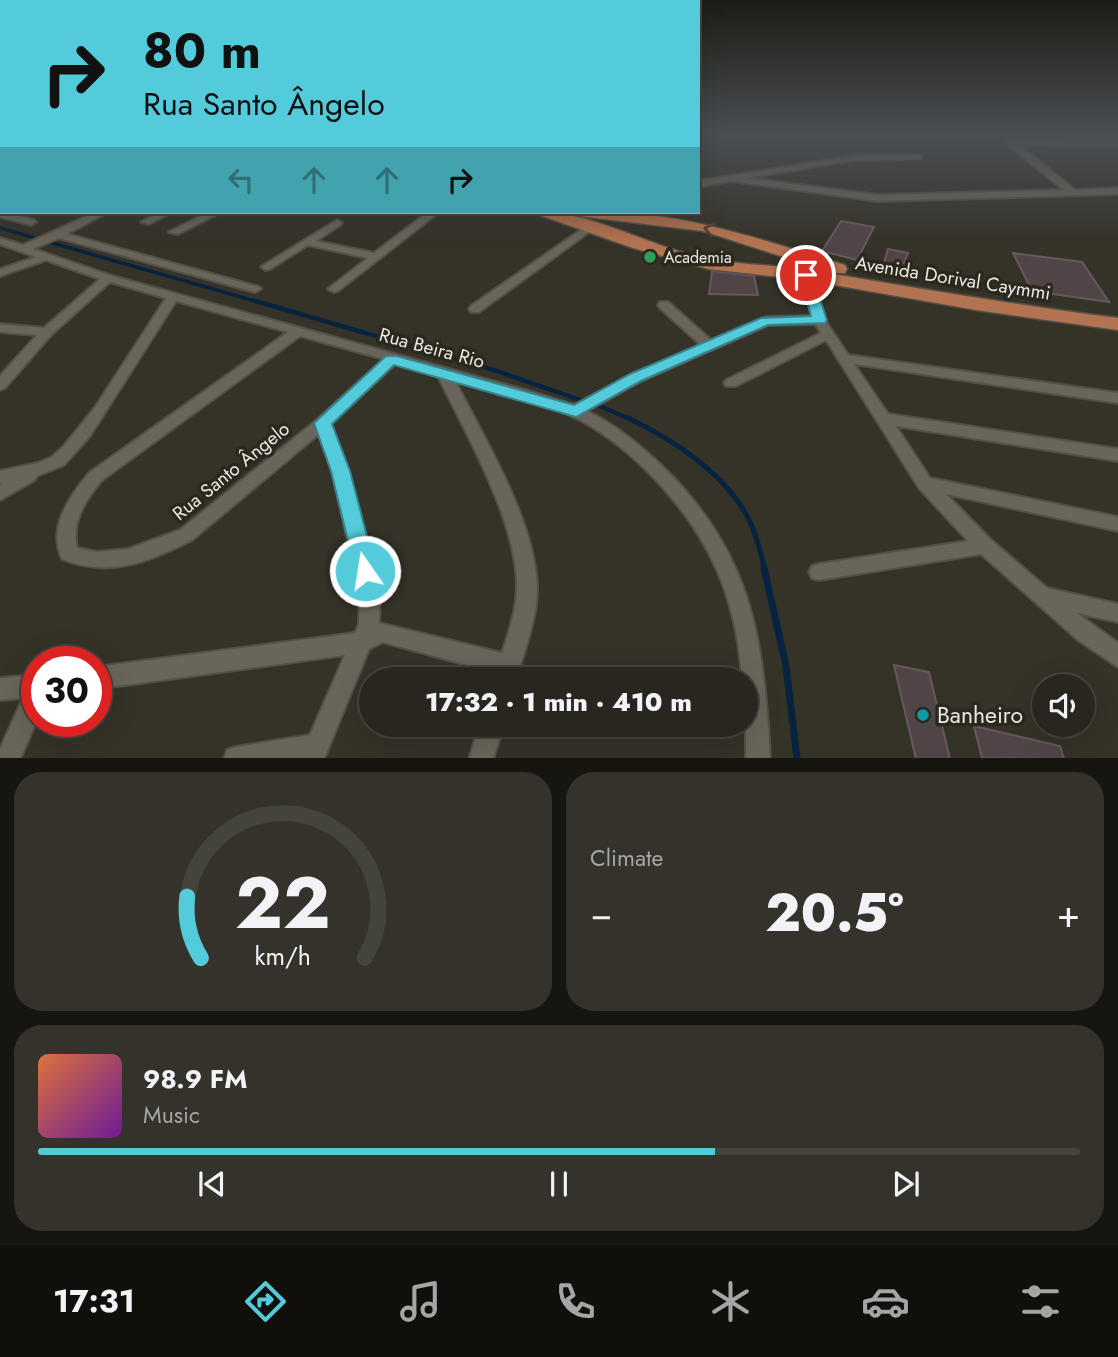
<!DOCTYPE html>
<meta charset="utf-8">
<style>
:root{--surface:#28261e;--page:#34322b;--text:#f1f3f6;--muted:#a5a5a4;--line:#44433c;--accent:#53cbda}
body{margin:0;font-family:Jost,sans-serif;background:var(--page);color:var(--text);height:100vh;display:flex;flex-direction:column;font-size:26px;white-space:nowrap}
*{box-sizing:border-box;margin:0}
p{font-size:23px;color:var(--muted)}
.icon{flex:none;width:38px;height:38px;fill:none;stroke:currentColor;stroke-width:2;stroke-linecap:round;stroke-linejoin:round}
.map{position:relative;height:758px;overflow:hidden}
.details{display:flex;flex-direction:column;gap:14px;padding:14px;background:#161510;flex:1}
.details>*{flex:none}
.top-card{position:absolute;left:0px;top:0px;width:700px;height:214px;box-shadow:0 7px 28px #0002,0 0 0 2px var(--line);background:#53cbda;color:#111;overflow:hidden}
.buttons{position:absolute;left:1032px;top:674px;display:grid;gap:14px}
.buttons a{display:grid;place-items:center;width:63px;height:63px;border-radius:50%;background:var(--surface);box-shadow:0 7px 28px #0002,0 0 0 2px var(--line);font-size:35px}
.speed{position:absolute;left:21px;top:646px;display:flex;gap:14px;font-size:35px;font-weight:700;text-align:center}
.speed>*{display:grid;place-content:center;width:91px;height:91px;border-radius:50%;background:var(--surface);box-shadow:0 7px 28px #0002,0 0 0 2px var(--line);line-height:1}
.speed .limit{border:10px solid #d22;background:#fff;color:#111}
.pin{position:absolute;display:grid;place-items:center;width:60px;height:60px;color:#fff;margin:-30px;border:4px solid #fff;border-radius:50%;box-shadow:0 2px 7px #0007}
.me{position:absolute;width:77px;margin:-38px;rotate:347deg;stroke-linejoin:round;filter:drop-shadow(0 0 5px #0008)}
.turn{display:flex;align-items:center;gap:24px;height:147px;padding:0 28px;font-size:32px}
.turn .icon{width:91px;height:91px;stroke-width:2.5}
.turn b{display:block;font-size:49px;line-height:60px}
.lanes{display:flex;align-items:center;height:66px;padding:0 28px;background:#0003;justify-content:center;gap:35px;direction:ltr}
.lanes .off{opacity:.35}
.big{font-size:52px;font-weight:800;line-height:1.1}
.details .tile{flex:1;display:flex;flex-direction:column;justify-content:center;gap:10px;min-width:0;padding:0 24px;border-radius:28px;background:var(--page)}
.details .dial{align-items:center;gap:0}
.dial svg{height:182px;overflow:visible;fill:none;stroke:var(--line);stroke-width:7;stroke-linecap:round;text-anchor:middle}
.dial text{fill:var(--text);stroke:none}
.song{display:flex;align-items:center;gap:21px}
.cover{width:84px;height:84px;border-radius:10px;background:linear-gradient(135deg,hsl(20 70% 55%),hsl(280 70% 35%))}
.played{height:7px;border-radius:4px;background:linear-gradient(90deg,var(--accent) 65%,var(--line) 65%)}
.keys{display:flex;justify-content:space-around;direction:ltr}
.heat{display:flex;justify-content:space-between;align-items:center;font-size:38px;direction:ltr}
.details .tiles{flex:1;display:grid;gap:14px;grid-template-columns:1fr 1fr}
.tile:last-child{grid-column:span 2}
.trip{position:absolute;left:359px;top:667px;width:399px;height:70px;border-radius:35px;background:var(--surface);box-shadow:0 7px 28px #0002,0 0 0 2px var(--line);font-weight:800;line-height:70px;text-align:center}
.dock{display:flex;height:112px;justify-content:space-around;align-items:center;background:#100f0c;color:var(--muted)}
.dock .icon{width:49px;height:49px}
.dock .current{color:var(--accent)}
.dock b{font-size:32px;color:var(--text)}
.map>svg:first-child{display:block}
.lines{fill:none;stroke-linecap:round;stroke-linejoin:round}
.stream-far3{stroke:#072340;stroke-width:3.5}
.stream-far2{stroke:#072340;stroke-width:4.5}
.stream-far1{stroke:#072340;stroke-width:5}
.stream{stroke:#072340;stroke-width:7}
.building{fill:#504447;stroke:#66595d;stroke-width:2}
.minor-casing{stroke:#525047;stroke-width:4}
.primary-casing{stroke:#525047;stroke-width:3}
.minor{fill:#69655a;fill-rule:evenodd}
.primary{fill:#b37350;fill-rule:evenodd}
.oneway{stroke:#543e2d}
.route{fill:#53cbda;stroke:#36848e;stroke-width:2}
.leisure-dot{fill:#2e9e5b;stroke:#2b281e;stroke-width:2.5}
.culture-dot{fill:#0f9aa8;stroke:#2b281e;stroke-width:2.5}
.labels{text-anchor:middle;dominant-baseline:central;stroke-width:7;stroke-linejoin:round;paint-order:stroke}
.far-poi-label{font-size:16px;fill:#eae8e2;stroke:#2b281e;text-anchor:start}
.street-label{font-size:19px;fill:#eae8e2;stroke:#2b281e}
.near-poi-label{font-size:23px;fill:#eae8e2;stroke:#2b281e;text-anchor:start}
</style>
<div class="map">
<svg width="1118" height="759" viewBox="0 0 1118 759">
<rect width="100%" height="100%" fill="#353228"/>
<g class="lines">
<polyline class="stream-far3" points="0,228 258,302"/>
<g class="stream-far2">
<polyline points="252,300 497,371 586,402"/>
<polyline points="595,404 632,420"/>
</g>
<path class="stream-far1" d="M628 418C672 439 725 473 748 518 757 534 760 552 765 570"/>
<polyline class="stream" points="764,568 786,666 797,759"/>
</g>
<g class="building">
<polygon points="841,221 874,227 857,260 822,251"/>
<polygon points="888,249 908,253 901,271 883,267"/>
<polygon points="1013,253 1082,262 1109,302 1032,291"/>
<polygon points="712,271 754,276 758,295 709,294"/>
<polygon points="894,665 929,672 950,759 916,759"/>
<polygon points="974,726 1060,746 1064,759 982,758"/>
</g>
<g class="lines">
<defs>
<g id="minor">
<rect x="0" y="136" width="2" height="4"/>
<polygon points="1008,141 1118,143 1118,147 1019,145 1075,190 1118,188 1118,194 878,201 730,181 698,187 698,181 855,156 918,155 921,155 921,159 855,160 747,178 878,195 1064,190 1008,145"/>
<rect x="0" y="160" width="2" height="4"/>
<polygon points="0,211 34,220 36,222 31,225 0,217"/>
<path d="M96 212H108L67 234 259 287 261 289 255 292 251 291 59 238 33 249 112 276 518 388 574 405 631 375 701 345 660 308 658 305 660 302H668L711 340 766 317 812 316 800 275 806 272 812 275 825 320 848 355 1118 393V403L854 364 888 414 1118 449V461L896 426 930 478 1118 517V531L946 494 991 540 1047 588 1118 604V622L1077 613 1118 643V667L1078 640 981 554 819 580 812 578 809 572 812 566 819 564 968 541 919 488 826 340 736 386H726L724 383 726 380 821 333 815 324 768 325 641 381 587 411C618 426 644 448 668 472 753 557 764 643 770 759H746V679H742C737 599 710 537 655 479 633 456 608 435 580 420 541 400 495 391 454 379 484 438 533 517 537 584 538 616 525 649 516 679H494L496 673 383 642 369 649 324 759H224L227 750 236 747 310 735 345 655 96 689V667L355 633 359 625 360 592 332 471 319 434 192 540C149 562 109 578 62 559 47 527 70 496 89 473L288 332 176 301 90 436 64 465 37 476 35 480 0 500V485L3 483H0V471L38 463 52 457 64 446 96 406 166 298 110 282 51 335 5 388 0 390V376L37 335 0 332V324L44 328 100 279 46 260 0 276V269L36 257 0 244V238L23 245ZM300 336 384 359 318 419 180 530 128 549 97 552 77 548C71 522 85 501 101 481ZM396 363 437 374C466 434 516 519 517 585 517 608 509 632 502 653L379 623 380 592 348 471 331 424Z"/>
<polygon points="160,212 172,212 149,224 141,222"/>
<polygon points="209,212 221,212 178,234 169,232"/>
<polygon points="428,212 439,212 338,291 334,292 328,289 368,258 308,245 270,269 266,270 261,267 337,220 342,223 340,225 316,241 374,253"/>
<polygon points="588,225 596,227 479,312 471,312 469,309 471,306"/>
<polygon points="37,675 37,720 20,759 0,759 0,749 23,698 0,700 0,678"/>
<polygon points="480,724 504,724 493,759 469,759"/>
</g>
<g id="primary">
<path d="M531 212C590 209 650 248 709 259 742 265 776 265 809 270 912 287 1014 305 1118 318V330L976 310 806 280 708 269 633 248Z"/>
<path d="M572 212C670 207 753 237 845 265L847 269 845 273H833L703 231 579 216Z"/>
</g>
</defs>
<use href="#minor" class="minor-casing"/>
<use href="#primary" class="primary-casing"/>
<use href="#minor" class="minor"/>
<use href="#primary" class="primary"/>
</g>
<defs><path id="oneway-chevron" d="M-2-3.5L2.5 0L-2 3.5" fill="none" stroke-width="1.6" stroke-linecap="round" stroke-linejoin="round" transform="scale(1.75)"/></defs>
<use class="oneway" href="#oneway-chevron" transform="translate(709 229) rotate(-167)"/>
<linearGradient id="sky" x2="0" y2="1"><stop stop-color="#1d1c16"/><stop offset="0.56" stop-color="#4b4f53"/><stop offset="1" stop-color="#4b4f53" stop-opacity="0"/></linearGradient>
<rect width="1118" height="241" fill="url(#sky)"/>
<polygon class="route" points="806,271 812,275 827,320 825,323 768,325 641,381 576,417 394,365 332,424 350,471 376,571 373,578 365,581 357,578 331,471 314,423 386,356 397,356 574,405 630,374 761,318 811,316 800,275"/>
<circle class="leisure-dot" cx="650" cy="257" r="7"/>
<circle class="culture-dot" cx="923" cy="715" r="7"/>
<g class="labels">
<g class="far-poi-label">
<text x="664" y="257">Academia</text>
</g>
<g class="street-label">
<text transform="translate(953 278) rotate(9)">Avenida Dorival Caymmi</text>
<text transform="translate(432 348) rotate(15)">Rua Beira Rio</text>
<text transform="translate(231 471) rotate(-39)">Rua Santo Ângelo</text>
</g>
<g class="near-poi-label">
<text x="937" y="715">Banheiro</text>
</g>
</g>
</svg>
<div class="buttons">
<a><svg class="icon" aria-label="sound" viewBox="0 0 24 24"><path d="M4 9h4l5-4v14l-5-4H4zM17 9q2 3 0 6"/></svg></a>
</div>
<div class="speed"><div class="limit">30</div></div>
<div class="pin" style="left:806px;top:275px;background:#d93025"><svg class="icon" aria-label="arrive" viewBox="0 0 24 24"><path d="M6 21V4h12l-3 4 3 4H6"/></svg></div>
<svg class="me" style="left:365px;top:571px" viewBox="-20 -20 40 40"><circle r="17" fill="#53cbda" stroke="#fff" stroke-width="3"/><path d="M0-11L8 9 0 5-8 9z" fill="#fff"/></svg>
<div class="trip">17:32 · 1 min · 410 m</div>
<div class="top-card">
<div class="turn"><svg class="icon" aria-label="right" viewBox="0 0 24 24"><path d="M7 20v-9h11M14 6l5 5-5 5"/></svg><div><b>80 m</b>Rua Santo Ângelo</div></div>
<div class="lanes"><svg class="icon off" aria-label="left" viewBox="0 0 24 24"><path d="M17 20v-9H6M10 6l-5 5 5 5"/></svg><svg class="icon off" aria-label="ahead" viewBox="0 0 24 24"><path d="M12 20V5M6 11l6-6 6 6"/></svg><svg class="icon off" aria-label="ahead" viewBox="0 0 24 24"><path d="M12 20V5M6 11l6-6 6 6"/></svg><svg class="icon" aria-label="right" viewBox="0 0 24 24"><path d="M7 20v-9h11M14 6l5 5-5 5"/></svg></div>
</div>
</div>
<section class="details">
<div class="tiles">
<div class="tile dial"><svg viewBox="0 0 100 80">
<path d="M14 69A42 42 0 1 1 86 69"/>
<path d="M14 69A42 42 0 0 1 8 42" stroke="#53cbda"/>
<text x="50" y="56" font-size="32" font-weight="700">22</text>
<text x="50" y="72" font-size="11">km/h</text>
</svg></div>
<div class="tile"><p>Climate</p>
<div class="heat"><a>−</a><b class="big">20.5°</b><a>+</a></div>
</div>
<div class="tile">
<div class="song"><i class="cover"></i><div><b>98.9 FM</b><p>Music</p></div></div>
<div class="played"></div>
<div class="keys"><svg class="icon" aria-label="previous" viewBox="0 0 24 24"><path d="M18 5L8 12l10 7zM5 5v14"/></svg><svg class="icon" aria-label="pause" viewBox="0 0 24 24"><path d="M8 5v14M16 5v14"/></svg><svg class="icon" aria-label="next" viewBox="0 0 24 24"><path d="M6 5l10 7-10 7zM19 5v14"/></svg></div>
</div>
</div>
</section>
<nav class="dock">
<b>17:31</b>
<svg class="icon current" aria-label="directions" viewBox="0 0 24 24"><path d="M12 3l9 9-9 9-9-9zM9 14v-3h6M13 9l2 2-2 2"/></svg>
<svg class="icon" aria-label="music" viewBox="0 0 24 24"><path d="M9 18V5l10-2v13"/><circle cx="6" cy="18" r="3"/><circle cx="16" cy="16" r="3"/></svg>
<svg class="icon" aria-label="phone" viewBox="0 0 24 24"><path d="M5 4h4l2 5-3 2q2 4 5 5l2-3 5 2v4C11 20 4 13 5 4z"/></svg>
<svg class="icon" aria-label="climate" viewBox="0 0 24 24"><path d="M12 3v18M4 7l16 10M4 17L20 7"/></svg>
<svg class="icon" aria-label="car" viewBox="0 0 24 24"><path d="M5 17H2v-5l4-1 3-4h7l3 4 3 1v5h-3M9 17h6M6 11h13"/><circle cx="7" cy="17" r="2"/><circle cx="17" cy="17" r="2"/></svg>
<svg class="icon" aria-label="filters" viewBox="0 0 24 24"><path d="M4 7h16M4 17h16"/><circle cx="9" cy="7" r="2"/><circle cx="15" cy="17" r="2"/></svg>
</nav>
